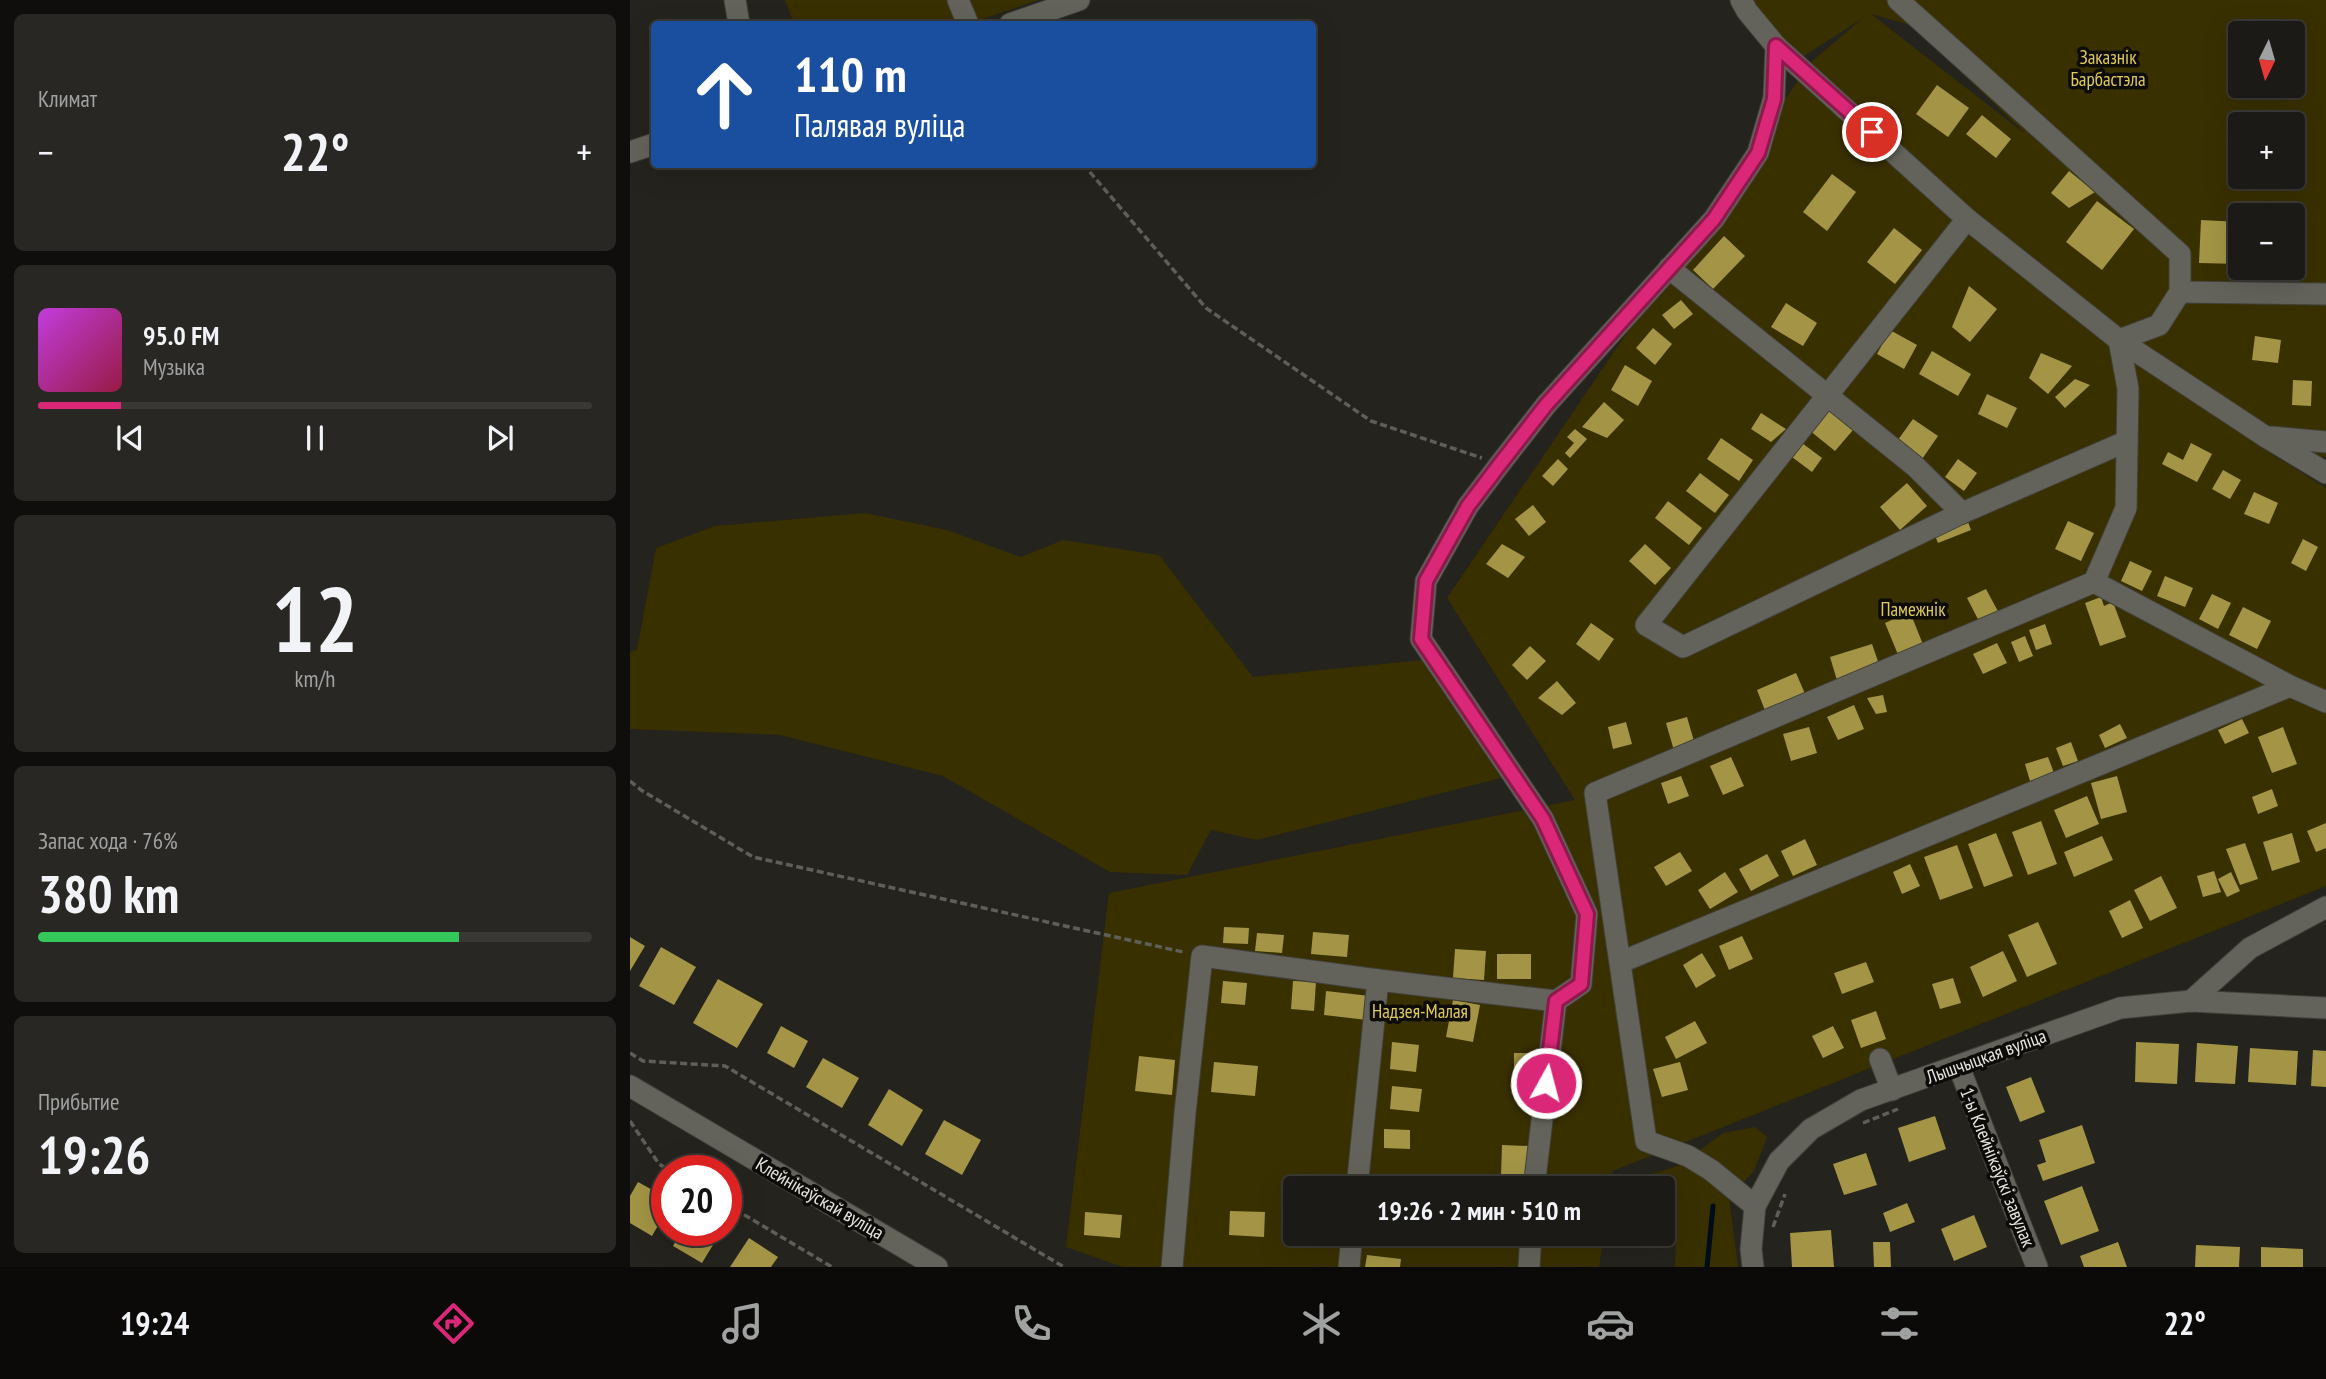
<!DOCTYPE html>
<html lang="ru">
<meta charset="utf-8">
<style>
:root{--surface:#1b1a16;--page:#282723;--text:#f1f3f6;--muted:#a0a1a1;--line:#393835;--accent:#db2777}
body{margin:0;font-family:"PT Sans Narrow",sans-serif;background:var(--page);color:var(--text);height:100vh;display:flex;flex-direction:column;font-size:26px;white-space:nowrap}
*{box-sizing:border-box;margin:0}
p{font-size:23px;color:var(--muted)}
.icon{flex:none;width:38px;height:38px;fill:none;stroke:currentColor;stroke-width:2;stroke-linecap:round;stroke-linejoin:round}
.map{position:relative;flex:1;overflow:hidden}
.drawer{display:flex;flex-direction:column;gap:14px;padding:14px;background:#0f0e0c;width:630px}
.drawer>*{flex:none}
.top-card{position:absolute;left:21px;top:21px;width:665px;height:147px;border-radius:7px;box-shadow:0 7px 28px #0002,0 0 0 2px var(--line);background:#1a4fa0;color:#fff;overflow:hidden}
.needle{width:46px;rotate:185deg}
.fabs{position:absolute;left:1598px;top:21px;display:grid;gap:14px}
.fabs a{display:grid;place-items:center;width:77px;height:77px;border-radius:7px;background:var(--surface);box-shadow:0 7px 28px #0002,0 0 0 2px var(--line);font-size:35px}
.speed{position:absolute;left:21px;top:1155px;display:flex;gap:14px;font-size:35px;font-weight:700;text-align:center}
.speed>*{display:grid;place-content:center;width:91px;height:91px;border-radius:50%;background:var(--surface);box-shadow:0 7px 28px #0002,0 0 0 2px var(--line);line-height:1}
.speed .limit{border:10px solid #d22;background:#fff;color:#111}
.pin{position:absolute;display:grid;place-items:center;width:60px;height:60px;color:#fff;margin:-30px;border:4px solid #fff;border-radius:50%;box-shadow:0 2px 7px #0007}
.me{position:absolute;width:77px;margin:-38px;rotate:7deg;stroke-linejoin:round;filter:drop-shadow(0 0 5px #0008)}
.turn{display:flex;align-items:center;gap:24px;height:147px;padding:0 28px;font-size:32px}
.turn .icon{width:91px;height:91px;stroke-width:2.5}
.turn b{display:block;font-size:49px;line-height:60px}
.big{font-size:52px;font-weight:800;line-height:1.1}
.drawer .widget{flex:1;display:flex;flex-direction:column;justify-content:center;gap:10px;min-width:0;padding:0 24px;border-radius:10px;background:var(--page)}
.drawer .dial{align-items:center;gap:0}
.dial b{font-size:91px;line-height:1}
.song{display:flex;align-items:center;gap:21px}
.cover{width:84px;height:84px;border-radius:10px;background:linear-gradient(135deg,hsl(290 70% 55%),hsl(340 70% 35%))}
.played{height:7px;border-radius:4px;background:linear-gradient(90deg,var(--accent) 15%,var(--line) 15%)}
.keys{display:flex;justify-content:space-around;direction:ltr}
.heat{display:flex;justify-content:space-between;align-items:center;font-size:38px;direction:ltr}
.charge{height:10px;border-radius:5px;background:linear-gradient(90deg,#34c759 76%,var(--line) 0)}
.trip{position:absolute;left:653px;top:1176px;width:392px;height:70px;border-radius:7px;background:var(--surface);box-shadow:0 7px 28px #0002,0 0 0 2px var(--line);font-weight:800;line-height:70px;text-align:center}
.tab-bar{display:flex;height:112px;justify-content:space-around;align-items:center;background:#0b0a09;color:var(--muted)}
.tab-bar .icon{width:49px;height:49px}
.tab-bar .selected{color:var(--accent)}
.tab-bar b{font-size:32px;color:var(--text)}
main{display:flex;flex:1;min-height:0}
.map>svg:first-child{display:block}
.green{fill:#393000;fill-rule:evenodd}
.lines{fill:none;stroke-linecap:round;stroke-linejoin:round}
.stream{stroke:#000c19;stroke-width:5}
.building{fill:#a39545}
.minor-casing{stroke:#41403b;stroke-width:23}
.path{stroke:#5f5e58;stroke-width:3.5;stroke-dasharray:7 3.5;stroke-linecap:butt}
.minor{stroke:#64635b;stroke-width:21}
.route-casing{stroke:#8e194d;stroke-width:18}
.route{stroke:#db2777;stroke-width:12}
.labels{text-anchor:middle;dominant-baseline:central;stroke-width:7;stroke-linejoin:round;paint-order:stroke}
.park-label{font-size:19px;fill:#dfca5c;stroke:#0d0c09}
.street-label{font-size:19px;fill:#e7e6e1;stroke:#0d0c09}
</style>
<main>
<section class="drawer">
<div class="widget"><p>Климат</p>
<div class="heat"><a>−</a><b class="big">22°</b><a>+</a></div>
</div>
<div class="widget">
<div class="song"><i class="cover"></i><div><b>95.0 FM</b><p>Музыка</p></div></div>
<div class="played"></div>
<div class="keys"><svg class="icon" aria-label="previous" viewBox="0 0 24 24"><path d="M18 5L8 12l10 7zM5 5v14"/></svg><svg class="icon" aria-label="pause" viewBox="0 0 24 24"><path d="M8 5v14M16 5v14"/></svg><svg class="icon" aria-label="next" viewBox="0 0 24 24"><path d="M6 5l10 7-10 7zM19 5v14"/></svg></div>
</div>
<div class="widget dial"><b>12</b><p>km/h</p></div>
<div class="widget"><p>Запас хода · 76%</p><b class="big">380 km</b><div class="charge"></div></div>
<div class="widget"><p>Прибытие</p><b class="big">19:26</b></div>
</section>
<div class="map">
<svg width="1696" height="1267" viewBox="0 0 1696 1267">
<rect width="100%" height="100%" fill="#24231d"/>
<g class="green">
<polygon points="155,0 409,0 337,24 164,24"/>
<path d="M1121 0H1696V457L1640 453 1696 488V886L983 1171 980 1188H665V1234H974L969 1267H493L436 1247 479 893 945 800 817 598 1180 63 1233 18 1171 58 1140 25ZM1241 14 1281 25 1394 132H1393ZM1610 33H1662V86H1610ZM1610 124H1662V177H1610ZM1610 215H1662V268H1610Z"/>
<polygon points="235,513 317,530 391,557 433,540 529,555 623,677 803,659 875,777 627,840 581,830 557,875 480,872 313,776 150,735 0,729 0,652 7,650 26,548 85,526"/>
<polygon points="1125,1127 1137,1137 1124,1171 1099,1198 1108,1267 1045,1267 1046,1234 1033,1227 1032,1188 1019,1188 1016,1176 1050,1165 1093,1133"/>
</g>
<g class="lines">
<polyline class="stream" points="1077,1267 1083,1206"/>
</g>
<g class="building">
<polygon points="1307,85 1339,108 1318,137 1286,114"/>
<polygon points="1352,115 1381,139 1366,158 1336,134"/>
<polygon points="1439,171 1465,192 1439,208 1421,193"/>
<polygon points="1202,174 1226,192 1197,231 1173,212"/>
<polygon points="1467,201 1504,229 1472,270 1436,242"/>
<polygon points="1571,220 1610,222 1610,264 1569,263"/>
<polygon points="1264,228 1292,250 1265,284 1237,262"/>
<polygon points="1094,236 1115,256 1083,289 1063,270"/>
<polygon points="1339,286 1367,309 1340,342 1322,327"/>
<polygon points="1051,300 1063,314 1044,329 1032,315"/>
<polygon points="1156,303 1187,323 1173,346 1141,327"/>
<polygon points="1023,328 1042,344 1025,365 1006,348"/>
<polygon points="1260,330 1287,345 1274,369 1247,354"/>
<polygon points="1625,336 1651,340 1648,363 1622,360"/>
<polygon points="1302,351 1341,374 1328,396 1289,374"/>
<polygon points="1411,353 1442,366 1418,394 1399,378"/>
<polygon points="995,365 1022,381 1008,406 981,390"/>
<polygon points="1445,379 1460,385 1435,408 1425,397"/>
<polygon points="1663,380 1682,381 1681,406 1662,405"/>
<polygon points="1357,394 1387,408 1377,428 1348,414"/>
<polygon points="974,402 994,420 977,438 952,427"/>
<polygon points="1198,408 1223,430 1205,451 1179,430"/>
<polygon points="1131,413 1156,429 1141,442 1121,429"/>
<polygon points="1283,419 1308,436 1290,462 1265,444"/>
<polygon points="945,429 957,439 940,458 935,453 944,443 937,437"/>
<polygon points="1091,438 1123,460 1109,481 1077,459"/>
<polygon points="1168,440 1192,458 1182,472 1158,454"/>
<polygon points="1561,443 1582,454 1567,482 1532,464 1538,452 1553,460"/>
<polygon points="928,459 938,469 923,486 912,476"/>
<polygon points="1328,459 1347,473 1334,491 1315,477"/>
<polygon points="1593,470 1611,480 1600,499 1582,489"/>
<polygon points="1070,473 1099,495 1085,513 1056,491"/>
<polygon points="1277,483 1297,506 1270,530 1250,507"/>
<polygon points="1624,492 1648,503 1639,524 1614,514"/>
<polygon points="1038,501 1072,528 1059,545 1025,518"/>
<polygon points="903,505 916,522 899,536 885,519"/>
<polygon points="1336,517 1341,530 1308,543 1303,531"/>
<polygon points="1438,521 1464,533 1451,561 1425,549"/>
<polygon points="1673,539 1688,547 1676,571 1661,563"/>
<polygon points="872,544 895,557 878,578 856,564"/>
<polygon points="1015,544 1041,568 1025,585 999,561"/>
<polygon points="1500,561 1522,571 1512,591 1491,581"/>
<polygon points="1535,576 1563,588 1555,607 1527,596"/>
<polygon points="1356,589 1371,617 1352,627 1337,598"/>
<polygon points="1582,594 1601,603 1588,629 1569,619"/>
<polygon points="1471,597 1474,606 1483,602 1496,637 1470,646 1455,603"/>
<polygon points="1613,607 1641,621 1627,649 1599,635"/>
<polygon points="1280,612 1294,647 1269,657 1255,623"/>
<polygon points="961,623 984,639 969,661 946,644"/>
<polygon points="1415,624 1422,644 1406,650 1399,630"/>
<polygon points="1395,636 1403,656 1389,662 1381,642"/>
<polygon points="1367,643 1377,663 1353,674 1343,654"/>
<polygon points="1242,644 1252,673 1209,687 1200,657"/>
<polygon points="900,646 916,661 897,680 882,665"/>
<polygon points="1166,673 1176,696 1136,713 1127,690"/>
<polygon points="927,681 946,703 932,715 908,698"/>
<polygon points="1253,695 1257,712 1246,714 1237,698"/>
<polygon points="1224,705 1234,729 1208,740 1197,717"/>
<polygon points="1057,717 1066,748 1045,754 1036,723"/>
<polygon points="1612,719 1619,733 1595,744 1588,730"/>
<polygon points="996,722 1002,744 983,749 978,727"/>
<polygon points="1490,724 1497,738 1475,748 1469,735"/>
<polygon points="1179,727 1187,753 1161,761 1153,734"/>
<polygon points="1653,727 1667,764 1642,773 1628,737"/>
<polygon points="1441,742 1448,761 1433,766 1426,748"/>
<polygon points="1101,757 1114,786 1093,795 1080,766"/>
<polygon points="1418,757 1424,773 1400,781 1395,764"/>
<polygon points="1051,776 1059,796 1038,804 1031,783"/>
<polygon points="1487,776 1497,812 1471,819 1461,783"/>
<polygon points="1642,789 1648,806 1628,814 1622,797"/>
<polygon points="1457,796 1469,824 1436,838 1424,810"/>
<polygon points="1411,821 1427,864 1398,875 1382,832"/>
<polygon points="1696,823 1696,848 1686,852 1677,831"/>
<polygon points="1366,833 1383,876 1354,887 1338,844"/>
<polygon points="1662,833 1670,862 1642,871 1633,842"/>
<polygon points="1472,836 1483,860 1444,877 1434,852"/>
<polygon points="1175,839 1187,865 1163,876 1151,851"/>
<polygon points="1615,843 1628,879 1610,885 1596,849"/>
<polygon points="1327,845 1343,888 1310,900 1294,857"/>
<polygon points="1050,852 1062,871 1036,886 1024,867"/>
<polygon points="1137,854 1149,876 1121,891 1109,869"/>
<polygon points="1280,864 1290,886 1272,894 1263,872"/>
<polygon points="1584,871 1591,892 1573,897 1567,876"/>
<polygon points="1095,872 1108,892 1080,909 1068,890"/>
<polygon points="1601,872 1610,891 1597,897 1588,879"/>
<polygon points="1531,876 1547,908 1520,921 1504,890"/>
<polygon points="1500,900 1513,928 1492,938 1479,911"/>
<polygon points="1408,922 1427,964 1397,977 1378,935"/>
<polygon points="594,927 619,928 618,944 593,943"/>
<polygon points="683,932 719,935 717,957 681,954"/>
<polygon points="627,933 654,935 652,953 625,951"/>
<polygon points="1112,936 1123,959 1099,970 1089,946"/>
<polygon points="0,937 15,946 0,971"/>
<polygon points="31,947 66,967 44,1005 9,986"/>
<polygon points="825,949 856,951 854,980 823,978"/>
<polygon points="1373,951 1387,981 1353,997 1340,967"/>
<polygon points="1072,953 1086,976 1066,988 1053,965"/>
<rect x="867" y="954" width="34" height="25"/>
<polygon points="1236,962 1244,982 1212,994 1204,973"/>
<polygon points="1323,978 1331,1003 1310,1009 1302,984"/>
<polygon points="88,979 133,1004 107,1048 63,1023"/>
<polygon points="593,981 617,983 615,1005 591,1003"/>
<polygon points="663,981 686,982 684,1011 661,1009"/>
<polygon points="696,991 740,996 737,1020 694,1015"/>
<polygon points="823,1000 850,1005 843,1042 816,1037"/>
<polygon points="1246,1011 1256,1039 1231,1048 1221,1020"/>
<polygon points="1065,1021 1077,1043 1046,1059 1035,1037"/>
<polygon points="151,1026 178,1041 164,1068 137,1053"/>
<polygon points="1203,1026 1214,1048 1193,1058 1182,1036"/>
<polygon points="762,1042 789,1045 786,1072 760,1069"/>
<polygon points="1506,1042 1549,1044 1547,1084 1505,1082"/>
<polygon points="1567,1043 1608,1046 1605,1084 1565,1082"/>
<polygon points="1620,1048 1668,1051 1666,1085 1618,1082"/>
<polygon points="1683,1050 1696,1051 1696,1087 1681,1086"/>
<polygon points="884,1053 908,1053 908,1073 884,1072"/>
<polygon points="509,1056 545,1060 542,1095 505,1091"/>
<polygon points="193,1058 229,1078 212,1108 176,1087"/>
<polygon points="584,1062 628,1066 625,1096 581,1092"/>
<polygon points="1050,1062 1058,1090 1032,1097 1023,1069"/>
<polygon points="1401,1077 1415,1112 1390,1122 1376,1087"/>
<polygon points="762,1086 792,1089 789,1112 760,1109"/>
<polygon points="259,1089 293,1110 272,1146 238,1125"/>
<polygon points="1305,1116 1316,1149 1279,1162 1268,1128"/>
<polygon points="314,1120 351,1140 332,1175 295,1154"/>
<polygon points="1452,1125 1465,1163 1413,1181 1407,1165 1416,1162 1409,1140"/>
<polygon points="754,1129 780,1130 780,1149 754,1148"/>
<polygon points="872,1145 899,1146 898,1176 871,1175"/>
<polygon points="1236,1153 1247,1185 1214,1195 1203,1164"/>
<polygon points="744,1179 765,1180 765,1188 744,1188"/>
<polygon points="8,1182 37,1198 37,1210 22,1236 0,1223 0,1196"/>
<polygon points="1452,1186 1469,1231 1431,1245 1414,1201"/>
<polygon points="1277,1203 1285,1222 1260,1232 1253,1213"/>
<polygon points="600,1211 635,1212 634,1237 599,1235"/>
<polygon points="455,1212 492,1215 490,1238 454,1235"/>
<polygon points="1344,1215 1357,1247 1324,1261 1311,1229"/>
<polygon points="52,1230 92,1230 72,1263 43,1246"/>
<polygon points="1201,1230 1204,1267 1162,1267 1160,1233"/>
<polygon points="119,1238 148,1257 141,1267 100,1267"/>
<polygon points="1243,1242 1260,1242 1261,1267 1244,1267"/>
<polygon points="1488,1242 1497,1267 1454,1267 1450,1256"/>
<polygon points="1566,1245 1610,1247 1609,1267 1565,1267"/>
<polygon points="1631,1247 1673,1249 1673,1267 1631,1267"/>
<polygon points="737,1255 771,1259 770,1267 735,1267"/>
</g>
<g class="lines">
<defs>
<g id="minor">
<polyline points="105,0 109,24"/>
<polyline points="328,0 338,24"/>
<polyline points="1111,0 1117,11 1146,46 1337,219 1489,340 1636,437 1696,473"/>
<polyline points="380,24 449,0"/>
<polyline points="0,152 24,144"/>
<polyline points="1337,219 1016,625 1053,647 1332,513 1497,441"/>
<polyline points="1039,268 1286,467 1332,513"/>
<polyline points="1550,292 1696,294"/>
<polyline points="1641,437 1696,442"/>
<polyline points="1464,582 1660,686 1696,702"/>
<polyline points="991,962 1660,686"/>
<polyline points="1561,1001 1620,948 1696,907"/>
<polyline points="1250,1059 1262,1090"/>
<polyline points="1329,1067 1407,1267"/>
<polyline points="0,1086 307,1267"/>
<polyline points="727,1188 748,980"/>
<polyline points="904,1188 926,1001"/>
<polyline points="1125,1206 1081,1170 1058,1156 1016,1141 965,793 1464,582 1496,508 1498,389 1489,340 1529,325 1550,292 1550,254 1268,0"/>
<polyline points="542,1267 555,1113 572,956 748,980 926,1001 951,984 957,914 913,819 791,639 796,581 838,506 870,464 916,405 1084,219 1128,153 1144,98 1146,46"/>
<polyline points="719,1267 722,1234"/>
<polyline points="899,1267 901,1234"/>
<polyline points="1123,1267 1121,1249 1125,1206 1149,1161 1181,1129 1231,1100 1490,1008 1561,1001 1696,1008"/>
</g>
</defs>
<use href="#minor" class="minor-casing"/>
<g class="path">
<polyline points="453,164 576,308 741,421 852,458"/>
<polyline points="0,781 11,790 123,857 553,952"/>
<polyline points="0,1053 13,1061 95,1066 434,1267"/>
<polyline points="0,1121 29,1164 40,1171"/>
<polyline points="1233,1123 1268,1109"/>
<polyline points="96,1204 202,1267"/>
<polyline points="1143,1227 1155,1194"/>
</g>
<use href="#minor" class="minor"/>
</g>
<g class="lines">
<defs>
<polyline id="route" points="916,1083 926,1001 951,984 957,914 913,819 791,639 796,581 838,506 870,464 916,405 1084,219 1128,153 1144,99 1146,46 1242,132"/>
</defs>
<use href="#route" class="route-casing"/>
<use href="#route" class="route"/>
</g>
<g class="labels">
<g class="park-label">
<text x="1478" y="57">Заказнік<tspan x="1478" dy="22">Барбастэла</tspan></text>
<text x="1283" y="609">Памежнік</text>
<text x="790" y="1011">Надзея-Малая</text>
</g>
<g class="street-label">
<text transform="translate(1356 1056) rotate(-20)">Лышчыцкая вуліца</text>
<text transform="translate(1368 1167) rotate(68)">1-ы Клейнікаўскі завулак</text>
<text transform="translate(190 1198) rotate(30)">Клейнікаўскай вуліца</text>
</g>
</g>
</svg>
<div class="fabs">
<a><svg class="needle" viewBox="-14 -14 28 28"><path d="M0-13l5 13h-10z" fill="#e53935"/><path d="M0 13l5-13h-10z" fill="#a0a1a1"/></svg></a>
<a>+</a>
<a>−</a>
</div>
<div class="speed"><div class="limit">20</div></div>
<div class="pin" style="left:1242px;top:132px;background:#d93025"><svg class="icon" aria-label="arrive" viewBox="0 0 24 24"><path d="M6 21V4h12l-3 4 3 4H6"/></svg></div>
<svg class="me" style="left:916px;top:1083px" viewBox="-20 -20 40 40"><circle r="17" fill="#db2777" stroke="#fff" stroke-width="3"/><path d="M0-11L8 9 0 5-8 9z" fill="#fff"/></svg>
<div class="trip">19:26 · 2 мин · 510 m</div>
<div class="top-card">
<div class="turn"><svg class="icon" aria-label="ahead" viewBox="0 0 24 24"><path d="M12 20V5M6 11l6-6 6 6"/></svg><div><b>110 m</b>Палявая вуліца</div></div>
</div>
</div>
</main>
<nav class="tab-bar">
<b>19:24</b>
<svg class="icon selected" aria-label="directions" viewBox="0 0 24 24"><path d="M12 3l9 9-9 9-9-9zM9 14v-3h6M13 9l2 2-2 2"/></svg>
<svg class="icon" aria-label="music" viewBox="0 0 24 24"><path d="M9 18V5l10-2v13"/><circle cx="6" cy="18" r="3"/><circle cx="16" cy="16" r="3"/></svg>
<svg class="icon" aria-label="phone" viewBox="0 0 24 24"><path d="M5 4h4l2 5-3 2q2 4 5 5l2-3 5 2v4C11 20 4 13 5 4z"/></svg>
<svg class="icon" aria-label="climate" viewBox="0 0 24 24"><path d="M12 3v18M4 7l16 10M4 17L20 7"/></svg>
<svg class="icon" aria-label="car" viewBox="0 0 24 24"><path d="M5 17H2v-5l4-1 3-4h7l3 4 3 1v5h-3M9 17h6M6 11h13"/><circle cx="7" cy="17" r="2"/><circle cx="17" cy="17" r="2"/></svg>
<svg class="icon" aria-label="filters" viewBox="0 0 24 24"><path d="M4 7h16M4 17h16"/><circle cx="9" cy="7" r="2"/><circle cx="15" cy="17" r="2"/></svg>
<b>22°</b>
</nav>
